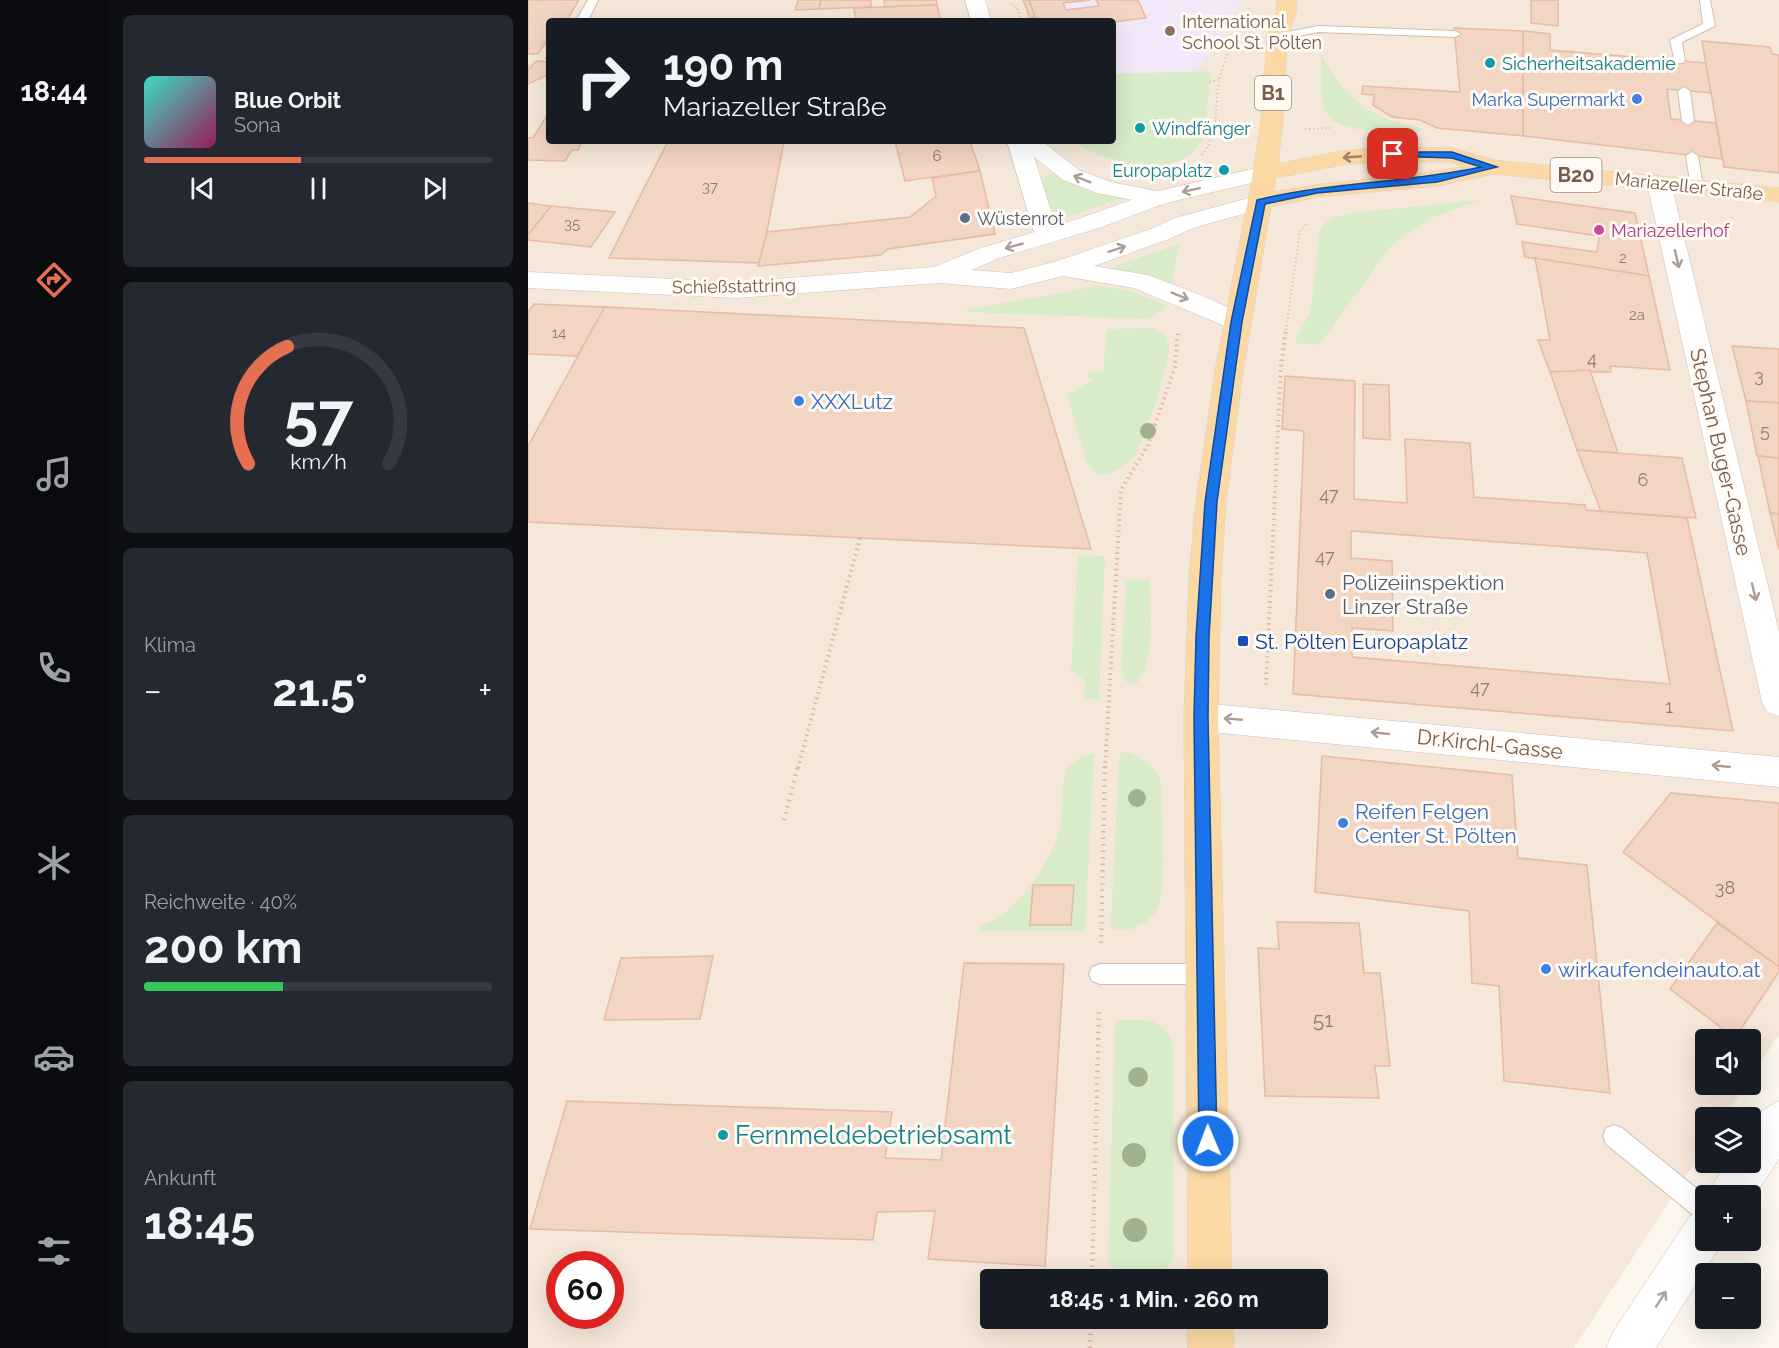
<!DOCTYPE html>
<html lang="de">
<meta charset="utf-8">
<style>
:root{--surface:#171b24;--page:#242831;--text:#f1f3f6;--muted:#9ea1a6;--line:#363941;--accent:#e76f51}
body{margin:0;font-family:Raleway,sans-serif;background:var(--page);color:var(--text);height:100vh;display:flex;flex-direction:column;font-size:22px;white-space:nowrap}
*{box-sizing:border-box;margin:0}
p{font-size:20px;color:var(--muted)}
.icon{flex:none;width:33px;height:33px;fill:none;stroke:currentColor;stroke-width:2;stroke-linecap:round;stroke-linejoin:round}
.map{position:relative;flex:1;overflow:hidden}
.panel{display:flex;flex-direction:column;gap:15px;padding:15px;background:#0d0f14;width:420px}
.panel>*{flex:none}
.guide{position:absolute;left:18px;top:18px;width:570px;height:126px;border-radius:6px;box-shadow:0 6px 24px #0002;background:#171b24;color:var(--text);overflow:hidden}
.buttons{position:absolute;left:1167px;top:1029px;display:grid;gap:12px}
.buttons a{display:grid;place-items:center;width:66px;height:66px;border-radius:6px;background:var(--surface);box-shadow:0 6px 24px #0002;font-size:30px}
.speed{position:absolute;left:18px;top:1251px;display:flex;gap:12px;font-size:30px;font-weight:700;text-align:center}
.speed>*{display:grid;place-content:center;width:78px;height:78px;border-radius:50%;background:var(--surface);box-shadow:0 6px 24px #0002;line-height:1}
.speed .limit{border:9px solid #d22;background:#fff;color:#111}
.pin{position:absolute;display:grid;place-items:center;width:51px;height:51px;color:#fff;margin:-26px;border-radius:12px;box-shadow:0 3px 9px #0006}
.me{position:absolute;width:66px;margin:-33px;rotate:359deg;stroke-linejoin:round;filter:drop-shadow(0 0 4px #0008)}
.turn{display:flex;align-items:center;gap:21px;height:126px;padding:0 18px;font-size:27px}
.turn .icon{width:78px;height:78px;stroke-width:2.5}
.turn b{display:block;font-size:42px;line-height:51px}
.big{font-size:45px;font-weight:700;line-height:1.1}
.panel .widget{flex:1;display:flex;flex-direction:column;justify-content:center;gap:9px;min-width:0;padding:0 21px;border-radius:9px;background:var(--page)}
.panel .dial{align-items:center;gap:0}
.dial svg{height:156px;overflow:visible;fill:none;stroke:var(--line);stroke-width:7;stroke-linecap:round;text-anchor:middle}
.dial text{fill:var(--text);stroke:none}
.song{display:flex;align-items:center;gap:18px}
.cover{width:72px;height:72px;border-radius:9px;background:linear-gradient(135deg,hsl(170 70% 55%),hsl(330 70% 35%))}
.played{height:6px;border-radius:3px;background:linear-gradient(90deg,var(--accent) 45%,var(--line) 45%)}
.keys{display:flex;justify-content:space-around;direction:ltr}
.heat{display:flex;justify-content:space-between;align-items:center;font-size:33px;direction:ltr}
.charge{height:9px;border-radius:4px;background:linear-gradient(90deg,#34c759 40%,var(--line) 0)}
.trip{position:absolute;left:452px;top:1269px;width:348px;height:60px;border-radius:6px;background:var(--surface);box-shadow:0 6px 24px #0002;font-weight:700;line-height:60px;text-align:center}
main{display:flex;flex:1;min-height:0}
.menu{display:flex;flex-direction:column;width:108px;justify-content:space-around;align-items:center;background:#090b0e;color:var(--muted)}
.menu .icon{width:42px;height:42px}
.menu .current{color:var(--accent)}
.menu b{font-size:27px;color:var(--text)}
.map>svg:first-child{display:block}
.residential{fill:#f5e8da;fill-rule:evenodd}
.education{fill:#f3e8fa}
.green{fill:#d8ecc9}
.building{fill:#f3d5c3;stroke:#e6bba3;stroke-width:1.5;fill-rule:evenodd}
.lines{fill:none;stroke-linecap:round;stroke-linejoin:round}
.lane-casing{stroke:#d1beb0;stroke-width:2}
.street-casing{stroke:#d1beb0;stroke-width:1}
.secondary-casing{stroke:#d6c0b0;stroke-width:1}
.primary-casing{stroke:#dad1cd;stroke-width:1}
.path-far2{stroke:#d9b8a5;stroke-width:2;stroke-dasharray:1 3;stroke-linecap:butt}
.path-far1{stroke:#d9b8a5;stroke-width:4;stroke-dasharray:1.5 4;stroke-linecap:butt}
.path{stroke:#d9b8a5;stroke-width:4.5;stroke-dasharray:1.5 5;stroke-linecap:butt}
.lane{fill:#fff;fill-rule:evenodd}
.street{fill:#fff;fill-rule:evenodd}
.secondary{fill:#fff;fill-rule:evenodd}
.primary{fill:#fbd9a5;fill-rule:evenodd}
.tree{fill:#a0b28e}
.oneway{stroke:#a18267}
.oneway2{stroke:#af9d94}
.route{fill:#1a73e8;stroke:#114b97;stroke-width:1.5}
.education-dot{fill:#8d6e63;stroke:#fffaf3;stroke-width:2}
.culture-dot{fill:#0f9aa8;stroke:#fffaf3;stroke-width:2}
.shop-dot{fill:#3f7fe0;stroke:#fffaf3;stroke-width:2}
.service-dot{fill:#5c6f8a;stroke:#fffaf3;stroke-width:2}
.hotel-dot{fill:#d1479c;stroke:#fffaf3;stroke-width:2}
.transit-dot{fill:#1a4fb4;stroke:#fffaf3;stroke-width:2}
.labels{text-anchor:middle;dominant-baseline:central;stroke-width:6;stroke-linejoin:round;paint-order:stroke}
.far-number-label{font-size:15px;fill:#987a6a}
.far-education-label{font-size:18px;fill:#785e54;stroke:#fffaf3;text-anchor:start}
.far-culture-label{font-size:18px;fill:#0d838f;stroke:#fffaf3;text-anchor:start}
.far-shop-label{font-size:18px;fill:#366cbe;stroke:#fffaf3;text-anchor:end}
.far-street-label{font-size:18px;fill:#7a5c4d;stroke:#fffaf3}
.far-service-label{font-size:18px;fill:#4e5e75;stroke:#fffaf3;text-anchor:start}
.far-hotel-label{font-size:18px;fill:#b23c85;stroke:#fffaf3;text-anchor:start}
.number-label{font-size:18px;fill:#987a6a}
.shield{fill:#fffaf3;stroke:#a28b7f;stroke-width:1.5}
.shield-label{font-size:20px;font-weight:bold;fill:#7a5c4d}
.shop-label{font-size:21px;fill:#366cbe;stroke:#fffaf3;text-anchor:start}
.street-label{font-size:21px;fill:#7a5c4d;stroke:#fffaf3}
.service-label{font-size:21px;fill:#4e5e75;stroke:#fffaf3;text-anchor:start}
.transit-label{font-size:21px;fill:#164399;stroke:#fffaf3;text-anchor:start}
.near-number-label{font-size:21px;fill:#987a6a}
.near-culture-label{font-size:26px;fill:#0d838f;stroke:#fffaf3;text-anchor:start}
</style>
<main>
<nav class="menu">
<b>18:44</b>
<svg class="icon current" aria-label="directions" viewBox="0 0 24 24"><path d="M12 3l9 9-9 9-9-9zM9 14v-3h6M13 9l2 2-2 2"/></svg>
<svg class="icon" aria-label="music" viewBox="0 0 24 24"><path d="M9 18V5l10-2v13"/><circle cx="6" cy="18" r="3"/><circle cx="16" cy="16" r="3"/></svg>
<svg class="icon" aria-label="phone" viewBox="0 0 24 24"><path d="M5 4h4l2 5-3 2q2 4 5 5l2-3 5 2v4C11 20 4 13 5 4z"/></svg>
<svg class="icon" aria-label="climate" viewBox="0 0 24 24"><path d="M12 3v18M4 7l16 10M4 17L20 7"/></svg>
<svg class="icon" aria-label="car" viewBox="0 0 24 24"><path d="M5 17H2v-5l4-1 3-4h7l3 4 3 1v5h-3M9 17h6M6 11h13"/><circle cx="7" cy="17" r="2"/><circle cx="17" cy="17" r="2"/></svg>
<svg class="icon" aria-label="filters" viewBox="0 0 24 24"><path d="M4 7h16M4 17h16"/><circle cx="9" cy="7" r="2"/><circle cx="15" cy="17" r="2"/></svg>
</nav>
<section class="panel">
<div class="widget">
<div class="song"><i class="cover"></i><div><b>Blue Orbit</b><p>Sona</p></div></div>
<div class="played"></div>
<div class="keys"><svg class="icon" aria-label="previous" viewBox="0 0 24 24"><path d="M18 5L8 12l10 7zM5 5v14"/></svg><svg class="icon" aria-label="pause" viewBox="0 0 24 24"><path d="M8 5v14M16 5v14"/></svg><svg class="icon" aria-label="next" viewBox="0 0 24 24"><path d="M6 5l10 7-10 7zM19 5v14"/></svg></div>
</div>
<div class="widget dial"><svg viewBox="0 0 100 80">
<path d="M14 69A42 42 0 1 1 86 69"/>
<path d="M14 69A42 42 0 0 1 34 9" stroke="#e76f51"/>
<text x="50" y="56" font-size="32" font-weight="700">57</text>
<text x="50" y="72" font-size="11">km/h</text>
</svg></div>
<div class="widget"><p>Klima</p>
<div class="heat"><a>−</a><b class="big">21.5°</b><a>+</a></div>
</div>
<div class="widget"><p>Reichweite · 40%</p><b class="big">200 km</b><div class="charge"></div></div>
<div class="widget"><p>Ankunft</p><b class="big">18:45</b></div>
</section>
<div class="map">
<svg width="1251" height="1348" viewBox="0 0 1251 1348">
<rect width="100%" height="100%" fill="#fdf6ec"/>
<path class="residential" d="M0 0H1251V1034L1223 1078 1222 1040H1178V1084L1218 1085 1197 1117 1178 1118 1177 1147 1046 1348H0ZM21 21H585V141H21ZM32 1264H82V1316H32ZM462 1280H789V1318H462Z"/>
<polygon class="education" points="495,0 714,0 693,40 668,71 585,74 585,21 509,21 507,17 502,18"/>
<g class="green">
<path d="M793 54C823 107 842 117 900 130 876 131 807 138 796 109 791 93 793 70 793 54Z"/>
<path d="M683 71 676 137C650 186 580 164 544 141H585V74Z"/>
<polygon points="525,173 556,189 594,198 526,222 512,179"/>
<path d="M953 200 906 217 863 246 791 345 767 343 768 337 782 314 792 231C799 215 818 214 833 212Z"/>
<polygon points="651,244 643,286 615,275 586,269 587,266"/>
<polygon points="571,286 600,290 638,305 631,313 619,319 439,312 437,310"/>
<path d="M624 328 638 336C639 340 641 345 641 349 641 365 616 443 607 455 599 466 580 478 567 474L558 461 539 395 565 379 557 374 575 371 579 329Z"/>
<polygon points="550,555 577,556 571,699 556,699 557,681 543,670"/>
<path d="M622 580C622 613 629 657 608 684L605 685 597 681 593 668 598 581Z"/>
<path d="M598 752C615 757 627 765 633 782 633 806 639 889 630 907 622 924 600 935 583 928V923L591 758 593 753Z"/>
<path d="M566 753 557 931H452V925C486 919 527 858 532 826 536 808 533 788 538 770L551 758Z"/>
<path d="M593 1020C620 1020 635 1017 645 1045V1260C642 1264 639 1268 634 1270 625 1274 590 1271 581 1265L580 1258 587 1027 588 1022Z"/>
</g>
<g class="building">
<polygon points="0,0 51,0 40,18 21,21 21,37 10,54 0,54"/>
<polygon points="270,0 293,0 291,9 267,10"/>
<polygon points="293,0 343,0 343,7 291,9"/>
<polygon points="356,0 408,0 409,5 357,7"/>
<polygon points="495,0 501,0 507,17 502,18"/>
<polygon points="501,0 563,0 535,3 538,10 571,6 568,0 610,0 618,18 585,22 509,21"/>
<polygon points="1003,0 1030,0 1030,26 1003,23"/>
<polygon points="409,5 413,21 328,21 326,8"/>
<polygon points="926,28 995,31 995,136 909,128 892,120 864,117 845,105 846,95 834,94 835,86 932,92"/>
<polygon points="995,31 1022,34 1022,50 1178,63 1183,93 1139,89 1143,119 1188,123 1194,159 995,136"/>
<polygon points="1174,41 1242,47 1244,54 1251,55 1251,173 1196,167"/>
<polygon points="8,61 21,62 21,76 17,76 0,84 0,70"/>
<polygon points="21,112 21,141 54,142 50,150 44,150 37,161 0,160 0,138 5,138"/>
<polygon points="140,141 256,141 239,232 231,263 81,258"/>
<polygon points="367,141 442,141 452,171 377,181"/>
<polygon points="452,171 467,234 360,249 353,255 230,266 239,232 382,217 408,196 404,178"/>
<polygon points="983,196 1107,213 1121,276 997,257 994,242 1069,252 1071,236 989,224"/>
<polygon points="0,203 23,206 0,235"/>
<polygon points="23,206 87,212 63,247 0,240 0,235"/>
<polygon points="1007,258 1121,276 1142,370 1082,366 1083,372 1022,372 1010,340 1022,340"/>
<polygon points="6,304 77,307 49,356 0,354 0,312"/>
<polygon points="77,307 496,328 563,549 0,522 0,446"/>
<polygon points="1204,346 1251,349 1251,403 1218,401"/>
<polygon points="1062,370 1090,453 1049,450 1022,372"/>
<path d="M757 376 827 381 826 499 879 503 877 439 942 443 946 497 1057 505 1058 510 1159 518 1205 731 765 694 776 431 754 429ZM823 531 1119 553 1142 684 824 657V628L865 631 864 561 823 558Z"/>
<polygon points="835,384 861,385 862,440 835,438"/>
<polygon points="1218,401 1251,403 1251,458 1229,456"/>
<polygon points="1049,450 1154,458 1168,518 1073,511"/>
<polygon points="1230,456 1251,458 1251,514 1242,513"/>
<polygon points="1242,513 1251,514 1251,550"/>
<polygon points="794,756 984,775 990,858 1059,865 1082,1093 976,1081 971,986 944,983 941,911 787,892"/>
<polygon points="1143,793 1251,803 1251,967 1095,852"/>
<polygon points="505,885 546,885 543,925 502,925"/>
<polygon points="749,922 831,923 836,973 852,973 862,1066 847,1066 851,1098 737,1096 730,948 751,949"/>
<polygon points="1189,923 1251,967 1251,972 1207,1038 1142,989"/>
<polygon points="185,956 172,1019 76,1020 93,958"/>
<polygon points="436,963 536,964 517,1266 400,1259 407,1211 349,1212 345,1240 2,1229 39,1101 364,1112 357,1158 413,1160"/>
</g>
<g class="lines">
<defs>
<g id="lane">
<polygon points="60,0 70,0 60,21 48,21"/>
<polygon points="1172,0 1182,0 1187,26 1154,42 1157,61 1155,63 1147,63 1142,40 1175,24"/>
<polygon points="790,26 927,31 933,34 927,37 790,32 749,40 743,37 749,34"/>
<polygon points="1156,87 1162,91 1166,121 1160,125 1154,121 1150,91"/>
<polygon points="1164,152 1170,156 1175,187 1169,191 1163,187 1158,156"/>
<polygon points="572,964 677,964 685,967 688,974 685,981 677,984 572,984 564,981 561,974 564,967"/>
<polygon points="1086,1125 1094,1128 1178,1196 1178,1223 1170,1219 1078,1144 1075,1136 1078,1128"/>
</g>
<g id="street">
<polygon points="437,0 457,0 463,21 443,21"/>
<polygon points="479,141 514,141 551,170 583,182 638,193 642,198 638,203 630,205 569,193 535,180 506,157 531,236 528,241 519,243 510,241 507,236"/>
<polygon points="1131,176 1139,178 1143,183 1251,632 1251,716 1239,712 1234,702 1119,183 1123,178"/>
<polygon points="673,703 1251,757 1251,787 673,731 661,727 656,717 661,707"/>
<path d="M1251 1101V1159L1222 1203V1196H1181L1187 1181 1199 1162H1222C1222 1133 1220 1114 1251 1101Z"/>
<polygon points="1178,1210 1178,1240 1196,1240 1128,1348 1078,1348 1085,1332 1162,1216"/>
</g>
<polygon id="secondary" points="737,166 745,168 749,173 745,178 638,203 571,228 471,258 444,270 483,273 526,262 623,229 647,218 732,195 740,197 744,202 740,207 665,228 641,239 566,266 620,275 675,296 718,316 722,322 718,328 709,331 606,288 535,276 483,289 411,283 208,298 0,288 0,272 208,282 406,267 453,248 553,218 622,193"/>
<g id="primary">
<path d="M749 0H769L768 13 759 37 755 120 750 164 813 151 865 147 924 148 966 160 1251 188V202L965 174 909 186 789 197 743 207 715 371 698 502 693 576 690 717 704 1280H660L656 717 661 576 668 502 687 371 725 173 733 120 739 37 748 13ZM865 161 922 162 937 166C874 179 809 179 745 192L748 178 813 165Z"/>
<polygon points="659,1318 705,1318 706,1348 660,1348"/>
</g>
</defs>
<use href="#lane" class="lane-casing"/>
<use href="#street" class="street-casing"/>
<use href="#secondary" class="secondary-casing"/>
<use href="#primary" class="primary-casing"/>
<g class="path-far2">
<polyline points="483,4 489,8 493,21"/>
<polyline points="14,61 21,57"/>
<polyline points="0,66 6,65"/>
<polyline points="682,82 691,79"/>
<polyline points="777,129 802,128"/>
<polyline points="677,131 707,132"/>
<path d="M674 155C693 130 685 102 693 73 699 50 712 29 722 8"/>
<polyline points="758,330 772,231 779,223"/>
</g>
<g class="path-far1">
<polyline points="738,685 753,366 758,329"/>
<polyline points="270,768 332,538"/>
<polyline points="577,768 593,490 620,445 647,367 650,330"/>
</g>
<g class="path">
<polyline points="256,820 270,766"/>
<polyline points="573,943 577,766"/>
<polyline points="564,1280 571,1007"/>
<polyline points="562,1348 563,1318"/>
</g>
<use href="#lane" class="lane"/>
<use href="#street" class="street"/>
<use href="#secondary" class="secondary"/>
<use href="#primary" class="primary"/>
</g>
<g class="tree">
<circle cx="612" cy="129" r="6"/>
<circle cx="620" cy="431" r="8"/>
<circle cx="609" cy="798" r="9"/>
<circle cx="610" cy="1077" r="10"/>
<circle cx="606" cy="1155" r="12"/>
<circle cx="607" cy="1230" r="12"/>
</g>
<defs><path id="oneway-shaft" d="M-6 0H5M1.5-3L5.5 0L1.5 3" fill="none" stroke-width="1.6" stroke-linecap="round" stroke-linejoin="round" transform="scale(1.5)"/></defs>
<use class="oneway" href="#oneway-shaft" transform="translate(824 157) rotate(176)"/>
<g class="oneway2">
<use href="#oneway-shaft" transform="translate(554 179) rotate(-158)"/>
<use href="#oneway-shaft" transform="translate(663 190) rotate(168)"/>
<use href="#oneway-shaft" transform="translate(486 246) rotate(164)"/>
<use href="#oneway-shaft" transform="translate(589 249) rotate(-19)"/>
<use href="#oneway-shaft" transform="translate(1149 259) rotate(77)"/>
<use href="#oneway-shaft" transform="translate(652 296) rotate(22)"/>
<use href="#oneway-shaft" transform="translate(1226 592) rotate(77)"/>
<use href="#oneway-shaft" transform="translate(705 719) rotate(-175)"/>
<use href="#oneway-shaft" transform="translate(852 733) rotate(-174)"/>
<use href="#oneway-shaft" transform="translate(1193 766) rotate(-174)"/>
<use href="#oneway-shaft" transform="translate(1133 1299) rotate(-57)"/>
</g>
<path class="route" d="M865 152H924L969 167 909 182 789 193 737 204 714 322 689 502 681 637 680 717 689 1141 686 1147 680 1149 674 1147 671 1141 666 717 668 637 677 502 703 322 729 200C803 182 879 183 953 167L924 158 861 156 860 154Z"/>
<circle class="education-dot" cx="642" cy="31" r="6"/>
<g class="culture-dot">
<circle cx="962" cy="63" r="6"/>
<circle cx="612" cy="128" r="6"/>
<circle cx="696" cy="170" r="6"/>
<circle cx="195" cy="1135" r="6"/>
</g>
<g class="shop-dot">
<circle cx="1109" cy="99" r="6"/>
<circle cx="271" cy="401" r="6"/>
<circle cx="815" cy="823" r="6"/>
<circle cx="1018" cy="969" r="6"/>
</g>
<g class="service-dot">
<circle cx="437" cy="218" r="6"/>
<circle cx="802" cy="594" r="6"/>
</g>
<circle class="hotel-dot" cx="1071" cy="230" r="6"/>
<rect class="transit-dot" x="709" y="635" width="12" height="12" rx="3"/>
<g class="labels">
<g class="far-number-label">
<text x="409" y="156">6</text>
<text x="182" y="187">37</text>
<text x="44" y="224">35</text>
<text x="1095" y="258">2</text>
<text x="1109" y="315">2a</text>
<text x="31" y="333">14</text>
</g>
<g class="far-education-label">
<text x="654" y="21">International<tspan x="654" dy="21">School St. Pölten</tspan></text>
</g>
<g class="far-culture-label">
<text x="974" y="63">Sicherheitsakademie</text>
<text x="624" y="128">Windfänger</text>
<text x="684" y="170" text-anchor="end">Europaplatz</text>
</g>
<g class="far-shop-label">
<text x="1097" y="99">Marka Supermarkt</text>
</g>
<g class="far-street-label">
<text transform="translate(1161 186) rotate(6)">Mariazeller Straße</text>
<text transform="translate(206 286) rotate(-1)">Schießstattring</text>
</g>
<g class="far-service-label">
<text x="449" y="218">Wüstenrot</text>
</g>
<g class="far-hotel-label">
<text x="1083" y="230">Mariazellerhof</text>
</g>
<g class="number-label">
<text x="1064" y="358">4</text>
<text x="1231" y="375">3</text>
<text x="1237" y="430">5</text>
<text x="1115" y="479">6</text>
<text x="801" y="494">47</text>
<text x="797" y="556">47</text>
<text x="952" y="687">47</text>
<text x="1141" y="706">1</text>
<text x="1197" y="887">38</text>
</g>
<g class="shield">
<rect x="727" y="76" width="36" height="34" rx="4.5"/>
<rect x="1022.5" y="158" width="51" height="34" rx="4.5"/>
</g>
<g class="shield-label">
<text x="745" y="93">B1</text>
<text x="1048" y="175">B20</text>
</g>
<g class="shop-label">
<text x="283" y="401">XXXLutz</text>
<text x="827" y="811">Reifen Felgen<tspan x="827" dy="24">Center St. Pölten</tspan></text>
<text x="1030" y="969">wirkaufendeinauto.at</text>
</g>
<g class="street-label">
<text transform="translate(1193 452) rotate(77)">Stephan Buger-Gasse</text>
<text transform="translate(962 744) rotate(6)">Dr.Kirchl-Gasse</text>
</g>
<g class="service-label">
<text x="814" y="582">Polizeiinspektion<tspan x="814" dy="24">Linzer Straße</tspan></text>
</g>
<g class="transit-label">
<text x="727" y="641">St. Pölten Europaplatz</text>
</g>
<g class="near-number-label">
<text x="795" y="1019">51</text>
</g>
<g class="near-culture-label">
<text x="207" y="1135">Fernmeldebetriebsamt</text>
</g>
</g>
</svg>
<div class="buttons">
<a><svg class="icon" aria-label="sound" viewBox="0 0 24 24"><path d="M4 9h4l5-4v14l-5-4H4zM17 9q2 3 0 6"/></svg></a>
<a><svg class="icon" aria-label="layers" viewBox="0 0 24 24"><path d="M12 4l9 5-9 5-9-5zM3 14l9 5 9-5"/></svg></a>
<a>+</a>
<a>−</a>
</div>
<div class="speed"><div class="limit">60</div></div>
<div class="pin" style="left:865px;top:154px;background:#d93025"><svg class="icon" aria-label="arrive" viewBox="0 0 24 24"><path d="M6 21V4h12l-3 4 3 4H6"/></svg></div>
<svg class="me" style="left:680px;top:1141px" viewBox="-20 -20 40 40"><circle r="17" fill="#1a73e8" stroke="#fff" stroke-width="3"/><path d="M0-11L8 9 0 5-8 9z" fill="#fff"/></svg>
<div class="trip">18:45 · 1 Min. · 260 m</div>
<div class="guide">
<div class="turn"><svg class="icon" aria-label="right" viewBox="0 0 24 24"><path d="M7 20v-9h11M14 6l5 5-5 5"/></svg><div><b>190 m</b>Mariazeller Straße</div></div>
</div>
</div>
</main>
